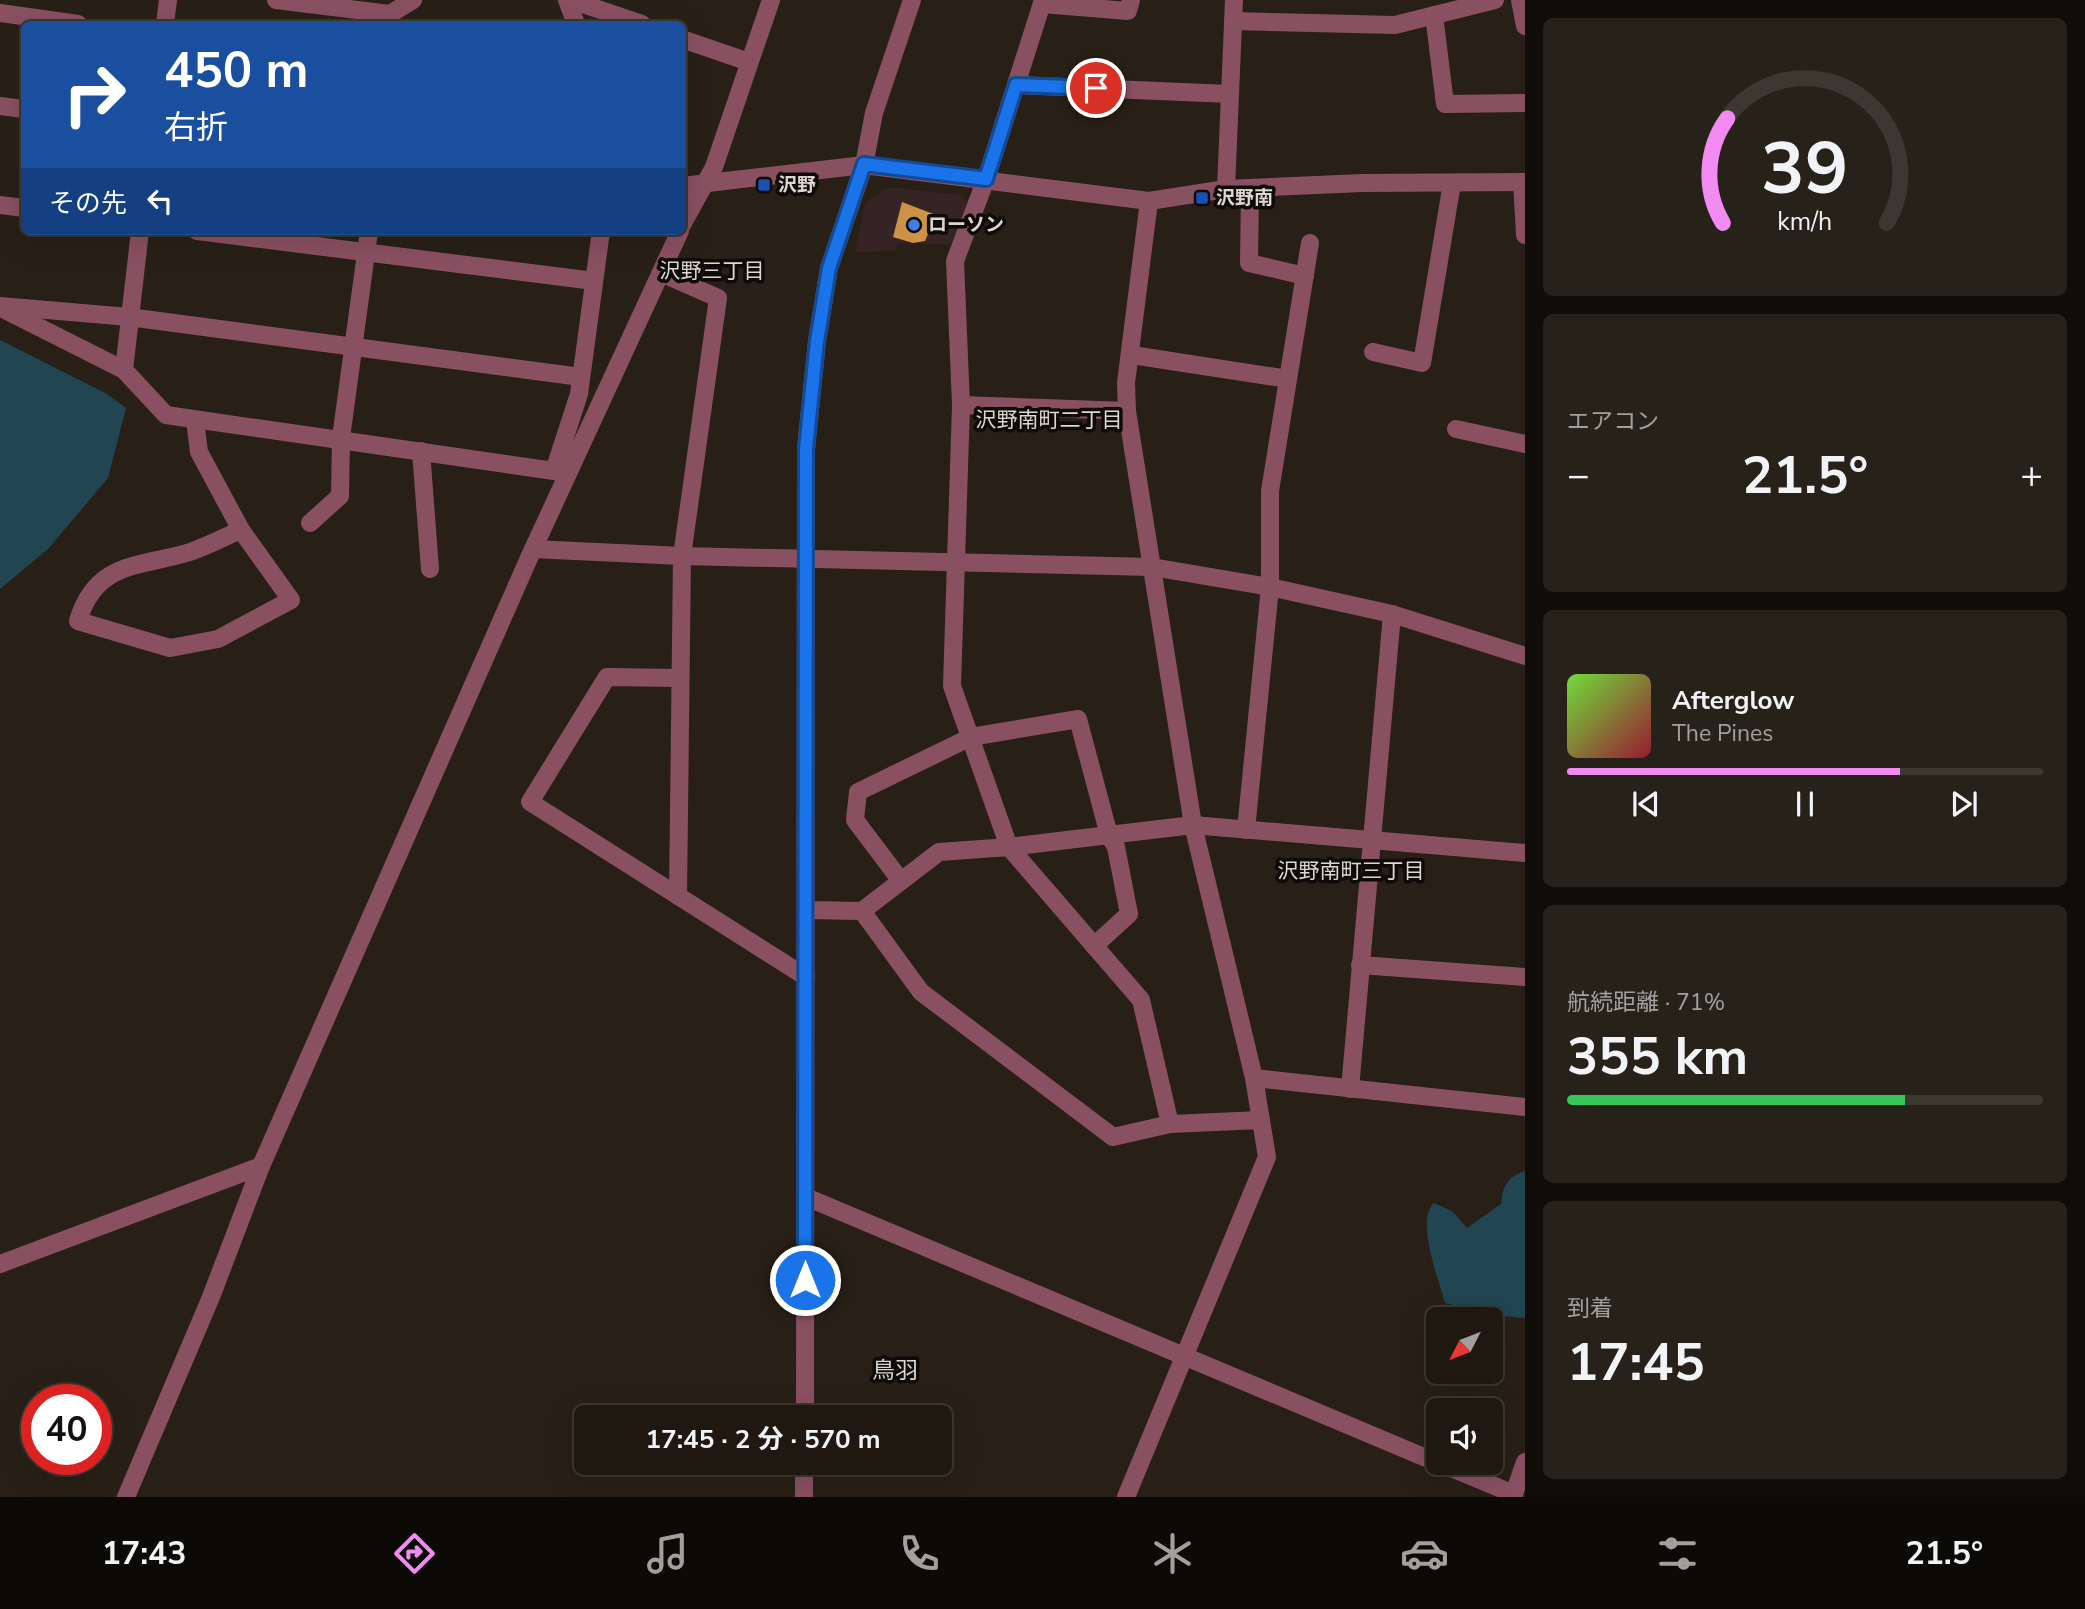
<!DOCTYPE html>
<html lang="ja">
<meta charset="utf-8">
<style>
:root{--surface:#1e1810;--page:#262119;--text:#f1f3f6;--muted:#a1a09f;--line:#3c3730;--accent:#f38af1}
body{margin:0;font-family:"Nunito Sans","Noto Sans JP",sans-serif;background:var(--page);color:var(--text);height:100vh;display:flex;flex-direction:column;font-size:26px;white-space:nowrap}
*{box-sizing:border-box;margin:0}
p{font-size:23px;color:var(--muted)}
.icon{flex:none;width:38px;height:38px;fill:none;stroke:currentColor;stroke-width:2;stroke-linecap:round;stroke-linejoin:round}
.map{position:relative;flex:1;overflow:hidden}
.drawer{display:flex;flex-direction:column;gap:18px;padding:18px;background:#100d09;width:560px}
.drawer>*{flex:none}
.hud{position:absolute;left:21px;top:21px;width:665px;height:214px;border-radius:10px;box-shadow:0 7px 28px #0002,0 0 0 2px var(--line);background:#1a4fa0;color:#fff;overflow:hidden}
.needle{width:46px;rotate:228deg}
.buttons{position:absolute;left:1426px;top:1307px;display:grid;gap:14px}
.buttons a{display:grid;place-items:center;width:77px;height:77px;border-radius:10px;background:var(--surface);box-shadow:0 7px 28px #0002,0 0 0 2px var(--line);font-size:35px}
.speed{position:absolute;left:21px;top:1384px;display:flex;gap:14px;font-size:35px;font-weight:700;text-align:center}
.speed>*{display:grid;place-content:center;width:91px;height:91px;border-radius:50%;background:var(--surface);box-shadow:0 7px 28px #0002,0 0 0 2px var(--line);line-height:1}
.speed .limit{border:10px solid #d22;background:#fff;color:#111}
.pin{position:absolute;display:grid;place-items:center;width:60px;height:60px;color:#fff;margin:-30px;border:4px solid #fff;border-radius:50%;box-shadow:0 2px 7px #0007}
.me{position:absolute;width:77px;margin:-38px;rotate:0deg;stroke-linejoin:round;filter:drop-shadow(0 0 5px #0008)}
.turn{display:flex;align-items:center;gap:24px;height:147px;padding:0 28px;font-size:32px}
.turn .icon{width:91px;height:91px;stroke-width:2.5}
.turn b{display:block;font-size:49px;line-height:60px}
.then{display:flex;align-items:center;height:66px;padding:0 28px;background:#0003;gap:14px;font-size:26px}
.big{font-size:52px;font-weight:700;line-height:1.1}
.drawer .widget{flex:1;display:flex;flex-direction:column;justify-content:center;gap:10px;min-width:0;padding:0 24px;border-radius:10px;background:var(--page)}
.drawer .dial{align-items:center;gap:0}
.dial svg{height:182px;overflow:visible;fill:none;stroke:var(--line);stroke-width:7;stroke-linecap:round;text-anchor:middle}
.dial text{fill:var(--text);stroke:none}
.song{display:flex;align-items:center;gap:21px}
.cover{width:84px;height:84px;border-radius:10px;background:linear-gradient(135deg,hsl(100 70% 55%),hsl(350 70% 35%))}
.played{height:7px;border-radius:4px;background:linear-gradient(90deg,var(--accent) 70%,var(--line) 70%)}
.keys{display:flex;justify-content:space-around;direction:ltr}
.heat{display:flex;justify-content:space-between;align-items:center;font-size:38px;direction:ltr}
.charge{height:10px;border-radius:5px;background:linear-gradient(90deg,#34c759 71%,var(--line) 0)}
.trip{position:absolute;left:574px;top:1405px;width:378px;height:70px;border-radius:10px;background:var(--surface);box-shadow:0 7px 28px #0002,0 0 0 2px var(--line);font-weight:700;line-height:70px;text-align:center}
.tab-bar{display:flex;height:112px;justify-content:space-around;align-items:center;background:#0c0a06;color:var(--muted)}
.tab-bar .icon{width:49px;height:49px}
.tab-bar .active{color:var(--accent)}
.tab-bar b{font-size:32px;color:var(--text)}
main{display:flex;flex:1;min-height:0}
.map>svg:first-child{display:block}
.commercial{fill:#362324}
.water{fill:#214651}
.building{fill:#cc9346}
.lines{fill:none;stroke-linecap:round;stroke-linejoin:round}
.minor{stroke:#895062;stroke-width:18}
.route-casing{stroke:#114b97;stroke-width:18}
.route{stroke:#1a73e8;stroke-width:12}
.transit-dot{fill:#1a4fb4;stroke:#0e0a07;stroke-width:2.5}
.shop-dot{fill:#3f7fe0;stroke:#0e0a07;stroke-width:2.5}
.labels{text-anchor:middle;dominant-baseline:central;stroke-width:7;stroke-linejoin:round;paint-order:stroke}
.poi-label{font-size:19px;font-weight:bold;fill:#dcd6d0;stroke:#0e0a07;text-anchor:start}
.neighbourhood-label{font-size:21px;fill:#dcd6d0;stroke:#0e0a07}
.quarter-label{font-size:23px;fill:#dcd6d0;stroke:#0e0a07}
</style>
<main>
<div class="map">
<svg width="1525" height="1497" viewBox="0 0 1525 1497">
<rect width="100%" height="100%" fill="#282016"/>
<polygon class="commercial" points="889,187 961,195 968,203 951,244 898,243 895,251 855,252 866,202"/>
<g class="water">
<polygon points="0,340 107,394 126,408 108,478 48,549 0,589"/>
<path d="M1525 1171V1318L1490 1315 1445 1303C1439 1281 1415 1219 1434 1203L1452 1211 1467 1228 1501 1204C1503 1186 1507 1177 1525 1171Z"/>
</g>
<polygon class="building" points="902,202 936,215 925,241 913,243 893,237"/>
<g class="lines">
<g class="minor">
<polyline points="276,0 390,14 413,0"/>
<polyline points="567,0 576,24"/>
<polyline points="571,0 642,24"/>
<polyline points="1043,0 986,179 955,261 961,405 952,686 1009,847 1193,825 1525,853"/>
<polyline points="1520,0 1525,26"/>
<polyline points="1042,4 1128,11 1131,0"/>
<polyline points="0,13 78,24"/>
<polyline points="1434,15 1445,104 1525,103"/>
<polyline points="1233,21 1395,25 1495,0"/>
<polyline points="165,24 168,0"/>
<polyline points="682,39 749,62"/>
<polyline points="1016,85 1230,94"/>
<polyline points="0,106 24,109"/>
<polyline points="1522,182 1525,235"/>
<polyline points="682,186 864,165 1149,201 1226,189 1362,183 1525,182"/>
<polyline points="1250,188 1249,263 1305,276"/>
<polyline points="1226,189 1234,0"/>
<polyline points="0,205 24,208"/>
<polyline points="682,225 714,167 771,0"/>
<polyline points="140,231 124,370 166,415 568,473"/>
<polyline points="197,231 594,281"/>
<polyline points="661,273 718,298 682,556 678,896"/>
<polyline points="0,306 129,317 581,377"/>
<polyline points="5,310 124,370"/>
<polyline points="1373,352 1422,363 1452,183"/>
<polyline points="1132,355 1288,379"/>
<polyline points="961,405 1127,411"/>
<path d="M195 420 199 452 241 530 291 600 218 639 170 648 78 621C96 560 142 567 190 552 208 546 224 537 241 530"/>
<polyline points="1456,429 1525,444"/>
<polyline points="421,451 430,569"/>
<polyline points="554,471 579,394 601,231"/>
<polyline points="310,523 340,496 341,438 369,231"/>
<polyline points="533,549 682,556 1152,567 1270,587 1392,614 1525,656"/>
<polyline points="680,678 607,677 530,802 806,977"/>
<polyline points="1246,830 1270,587 1270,491 1310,243"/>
<polyline points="901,881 855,820 858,792 971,737 1078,719 1109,835 1116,847 1129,914 1094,946"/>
<polyline points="806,910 862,911 939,852 1009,847 1141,1000 1170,1124"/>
<polyline points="862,911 921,992 1113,1137 1170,1124 1261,1120"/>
<polyline points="1360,965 1525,977"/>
<polyline points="1254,1078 1525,1107"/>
<polyline points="1350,1089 1392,614"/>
<polyline points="806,1197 1438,1463"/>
<polyline points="0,1264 261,1166"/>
<polyline points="805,1418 806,449 817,341 829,268 864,165 874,113 912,0"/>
<polyline points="1439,1463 1514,1494"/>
<polyline points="126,1497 211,1297 261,1166 529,558 680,231"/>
<polyline points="804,1497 804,1463"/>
<polyline points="1126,1497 1267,1157 1254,1078 1193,825 1127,411 1126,383 1149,201"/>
<polyline points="1513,1497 1525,1462"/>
</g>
</g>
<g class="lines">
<defs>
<polyline id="route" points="805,1280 806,449 817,341 829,268 864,164 986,179 1016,85 1096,88"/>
</defs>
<use href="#route" class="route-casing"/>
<use href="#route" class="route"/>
</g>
<g class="transit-dot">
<rect x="757" y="178" width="14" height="14" rx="3.5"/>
<rect x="1195" y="191" width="14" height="14" rx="3.5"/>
</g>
<circle class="shop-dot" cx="914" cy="225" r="7"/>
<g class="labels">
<g class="poi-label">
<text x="778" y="185">沢野</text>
<text x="1216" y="198">沢野南</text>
<text x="928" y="225">ローソン</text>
</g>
<g class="neighbourhood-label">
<text x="712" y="271">沢野三丁目</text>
<text x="1049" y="420">沢野南町二丁目</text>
<text x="1351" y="871">沢野南町三丁目</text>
</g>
<g class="quarter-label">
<text x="895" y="1370">鳥羽</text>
</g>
</g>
</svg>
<div class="buttons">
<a><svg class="needle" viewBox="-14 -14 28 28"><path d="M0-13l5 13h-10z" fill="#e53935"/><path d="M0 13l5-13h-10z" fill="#a1a09f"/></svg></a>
<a><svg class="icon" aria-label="sound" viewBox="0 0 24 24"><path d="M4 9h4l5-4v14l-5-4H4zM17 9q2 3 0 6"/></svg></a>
</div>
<div class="speed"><div class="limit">40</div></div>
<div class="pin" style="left:1096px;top:88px;background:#d93025"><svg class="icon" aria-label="arrive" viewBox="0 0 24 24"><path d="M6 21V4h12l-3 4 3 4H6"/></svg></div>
<svg class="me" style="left:805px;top:1280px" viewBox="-20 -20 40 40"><circle r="17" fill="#1a73e8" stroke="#fff" stroke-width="3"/><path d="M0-11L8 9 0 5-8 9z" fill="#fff"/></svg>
<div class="trip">17:45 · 2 分 · 570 m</div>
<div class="hud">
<div class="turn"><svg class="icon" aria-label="right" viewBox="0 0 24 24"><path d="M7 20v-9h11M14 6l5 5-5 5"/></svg><div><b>450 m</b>右折</div></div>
<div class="then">その先<svg class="icon" aria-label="left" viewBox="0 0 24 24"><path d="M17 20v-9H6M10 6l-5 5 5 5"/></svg></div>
</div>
</div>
<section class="drawer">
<div class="widget dial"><svg viewBox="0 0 100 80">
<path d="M14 69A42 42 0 1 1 86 69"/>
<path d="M14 69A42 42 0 0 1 16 23" stroke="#f38af1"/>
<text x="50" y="56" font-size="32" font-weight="700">39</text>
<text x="50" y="72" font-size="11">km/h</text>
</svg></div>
<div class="widget"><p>エアコン</p>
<div class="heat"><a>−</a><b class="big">21.5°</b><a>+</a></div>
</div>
<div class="widget">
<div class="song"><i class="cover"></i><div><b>Afterglow</b><p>The Pines</p></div></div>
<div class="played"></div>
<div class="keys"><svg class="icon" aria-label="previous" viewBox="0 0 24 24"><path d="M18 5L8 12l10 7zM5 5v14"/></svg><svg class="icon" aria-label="pause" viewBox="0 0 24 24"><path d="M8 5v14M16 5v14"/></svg><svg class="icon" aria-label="next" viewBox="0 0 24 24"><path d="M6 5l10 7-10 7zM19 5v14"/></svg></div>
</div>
<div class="widget"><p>航続距離 · 71%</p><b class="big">355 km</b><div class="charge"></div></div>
<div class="widget"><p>到着</p><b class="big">17:45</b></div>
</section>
</main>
<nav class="tab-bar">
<b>17:43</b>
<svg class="icon active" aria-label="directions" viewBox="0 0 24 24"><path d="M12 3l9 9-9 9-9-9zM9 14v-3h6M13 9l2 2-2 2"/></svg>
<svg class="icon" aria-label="music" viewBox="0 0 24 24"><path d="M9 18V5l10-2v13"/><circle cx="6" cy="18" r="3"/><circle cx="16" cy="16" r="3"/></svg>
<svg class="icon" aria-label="phone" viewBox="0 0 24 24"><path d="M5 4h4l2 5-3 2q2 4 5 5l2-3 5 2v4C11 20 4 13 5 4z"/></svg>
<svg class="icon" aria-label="climate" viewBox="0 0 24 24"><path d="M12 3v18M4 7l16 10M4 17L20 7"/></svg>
<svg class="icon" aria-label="car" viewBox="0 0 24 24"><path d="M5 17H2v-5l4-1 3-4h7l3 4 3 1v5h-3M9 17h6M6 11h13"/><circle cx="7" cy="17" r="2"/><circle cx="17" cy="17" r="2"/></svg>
<svg class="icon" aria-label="filters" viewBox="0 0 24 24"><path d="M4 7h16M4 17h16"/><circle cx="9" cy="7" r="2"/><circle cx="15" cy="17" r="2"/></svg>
<b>21.5°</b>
</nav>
